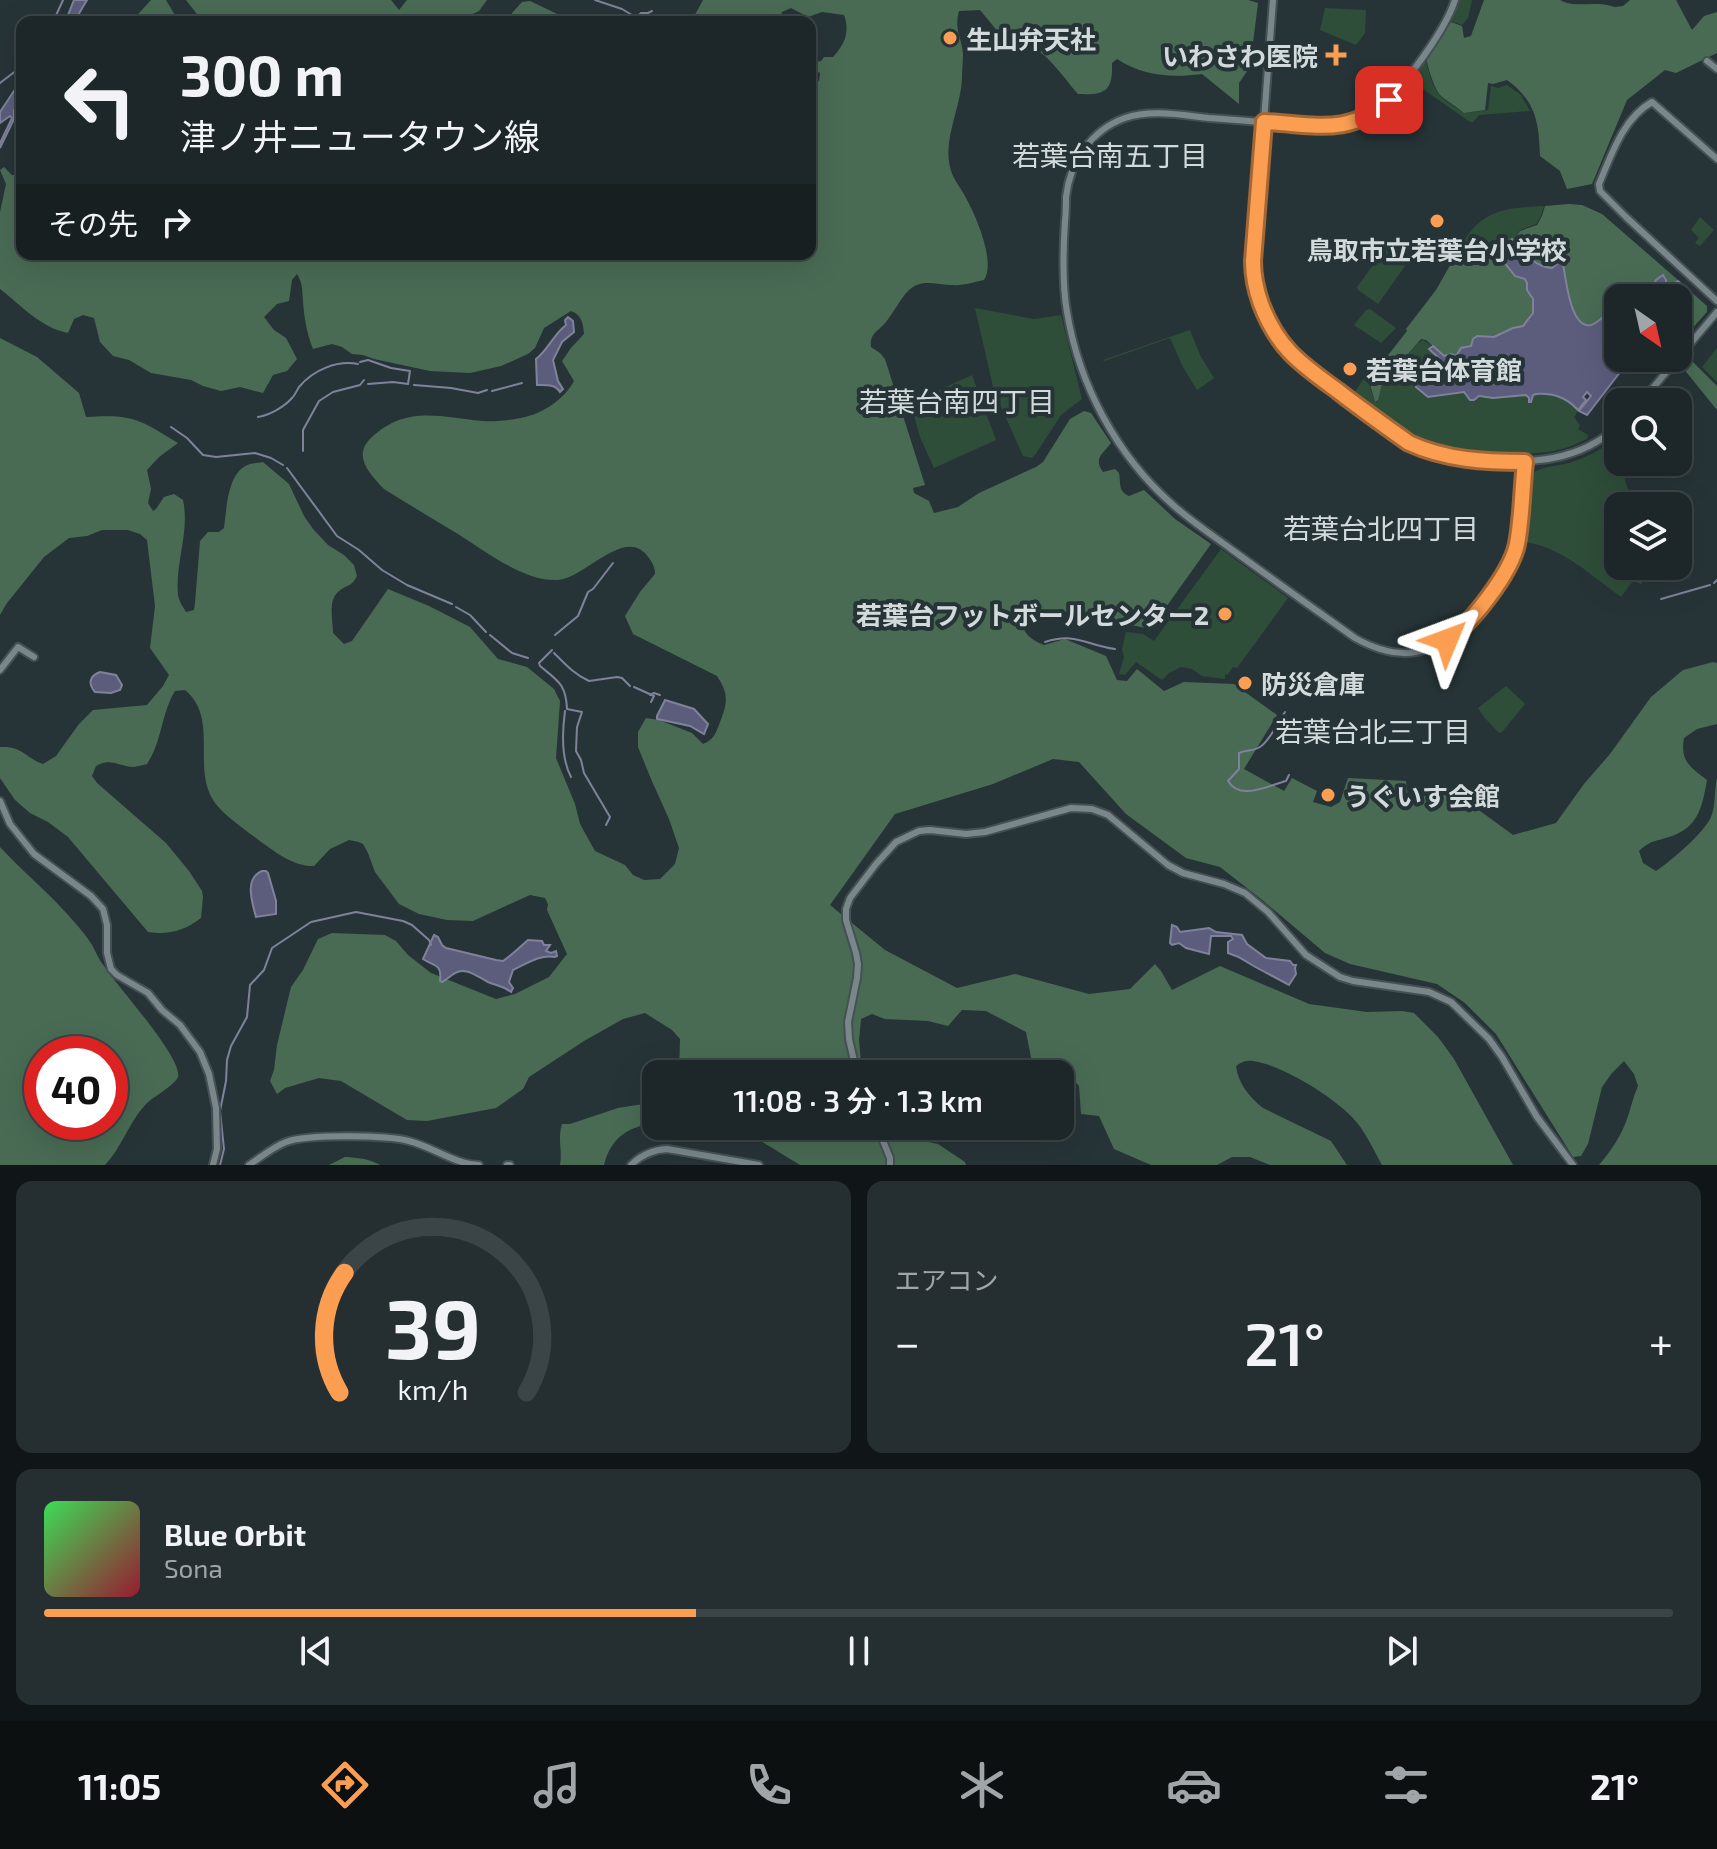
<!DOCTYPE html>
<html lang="ja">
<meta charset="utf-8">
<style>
:root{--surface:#1d2729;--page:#252f31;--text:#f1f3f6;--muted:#a0a5a8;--line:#3b4446;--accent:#fb9e51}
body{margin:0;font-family:"Exo 2","Noto Sans JP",sans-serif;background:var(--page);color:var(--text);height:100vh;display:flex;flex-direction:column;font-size:30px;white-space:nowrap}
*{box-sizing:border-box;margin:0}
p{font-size:26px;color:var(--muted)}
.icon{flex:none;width:44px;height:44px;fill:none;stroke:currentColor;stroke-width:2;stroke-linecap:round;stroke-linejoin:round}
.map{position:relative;height:1165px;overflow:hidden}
.sheet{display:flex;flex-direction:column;gap:16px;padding:16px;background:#101517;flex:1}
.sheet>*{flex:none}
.banner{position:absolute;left:16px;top:16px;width:800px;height:244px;border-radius:16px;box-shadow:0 8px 32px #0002,0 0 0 2px var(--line);background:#1d2729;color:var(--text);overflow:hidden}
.needle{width:52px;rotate:146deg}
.buttons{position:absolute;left:1604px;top:284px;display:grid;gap:16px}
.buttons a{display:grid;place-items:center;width:88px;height:88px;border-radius:16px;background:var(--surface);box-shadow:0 8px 32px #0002,0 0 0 2px var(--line);font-size:40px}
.speed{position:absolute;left:24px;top:1036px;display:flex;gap:16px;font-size:40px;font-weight:700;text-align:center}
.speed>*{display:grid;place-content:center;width:104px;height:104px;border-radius:50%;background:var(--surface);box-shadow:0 8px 32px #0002,0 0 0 2px var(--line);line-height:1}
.speed .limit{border:12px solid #d22;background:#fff;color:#111}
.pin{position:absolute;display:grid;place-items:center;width:68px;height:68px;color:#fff;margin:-34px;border-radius:16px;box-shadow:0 4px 12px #0006}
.me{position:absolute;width:88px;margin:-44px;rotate:46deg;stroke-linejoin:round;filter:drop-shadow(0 0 6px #0008)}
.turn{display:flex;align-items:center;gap:28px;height:168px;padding:0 32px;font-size:36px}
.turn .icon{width:104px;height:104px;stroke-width:2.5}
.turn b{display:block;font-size:56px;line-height:68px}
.then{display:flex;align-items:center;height:76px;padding:0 32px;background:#0003;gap:16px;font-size:30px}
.big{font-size:60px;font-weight:600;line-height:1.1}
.sheet .card{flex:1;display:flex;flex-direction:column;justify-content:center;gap:12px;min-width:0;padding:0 28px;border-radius:16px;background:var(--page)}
.sheet .dial{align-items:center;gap:0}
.dial svg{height:208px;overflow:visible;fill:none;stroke:var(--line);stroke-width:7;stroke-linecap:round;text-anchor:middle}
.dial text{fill:var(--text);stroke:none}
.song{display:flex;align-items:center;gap:24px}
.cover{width:96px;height:96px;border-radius:12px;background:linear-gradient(135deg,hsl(130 70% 55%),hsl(350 70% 35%))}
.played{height:8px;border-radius:4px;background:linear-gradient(90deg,var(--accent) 40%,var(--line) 40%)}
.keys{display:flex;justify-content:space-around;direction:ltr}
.heat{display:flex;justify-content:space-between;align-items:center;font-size:44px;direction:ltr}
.sheet .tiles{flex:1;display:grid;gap:16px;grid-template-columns:1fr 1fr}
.card:last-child{grid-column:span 2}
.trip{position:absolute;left:642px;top:1060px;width:432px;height:80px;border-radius:16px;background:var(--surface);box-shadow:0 8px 32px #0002,0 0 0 2px var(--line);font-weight:600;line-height:80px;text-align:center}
.tab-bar{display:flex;height:128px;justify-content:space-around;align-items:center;background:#0c1010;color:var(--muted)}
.tab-bar .icon{width:56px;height:56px}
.tab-bar .active{color:var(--accent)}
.tab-bar b{font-size:36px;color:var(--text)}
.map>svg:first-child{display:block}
.green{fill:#2e4e39}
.forest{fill:#496b54;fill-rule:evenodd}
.water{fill:#5c5c7d;stroke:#7f829a;stroke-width:2}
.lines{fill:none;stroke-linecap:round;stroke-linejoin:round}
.stream{stroke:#7f829a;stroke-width:2}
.secondary-casing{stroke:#465054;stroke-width:10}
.secondary{stroke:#79878b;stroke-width:6}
.route-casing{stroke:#a36735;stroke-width:20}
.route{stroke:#fb9e51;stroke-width:14}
.poi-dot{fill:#fb9e51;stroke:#273437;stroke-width:3}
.labels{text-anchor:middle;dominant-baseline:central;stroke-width:8;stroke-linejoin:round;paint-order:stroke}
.poi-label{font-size:26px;font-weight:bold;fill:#d2dadc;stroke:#273437;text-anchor:start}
.neighbourhood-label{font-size:28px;fill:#d2dadc;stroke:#273437}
</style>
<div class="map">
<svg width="1717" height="1165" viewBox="0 0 1717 1165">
<rect width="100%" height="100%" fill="#273437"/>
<g class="green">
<polygon points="1459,0 1472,0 1468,18 1462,25 1451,21"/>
<polygon points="1325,8 1366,10 1365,33 1356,45 1320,30"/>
<path d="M1426 60C1428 71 1433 90 1442 98 1448 103 1457 108 1464 113L1488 110 1491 86 1498 88 1507 85 1521 95 1530 111 1479 115 1473 122H1470L1413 82 1412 78Z"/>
<path d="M1544 206 1541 216 1536 224 1520 230 1514 239 1503 242 1490 252 1465 239C1486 208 1510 208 1544 206Z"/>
<polygon points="1700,217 1714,230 1700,246 1695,243 1699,238 1691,230"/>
<polygon points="1384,250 1387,250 1405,263 1405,266 1378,304 1358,290 1357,287"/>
<polygon points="975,308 1034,319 1061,315 1082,399 1061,415 1037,452 1032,458 1023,456 994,391"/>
<polygon points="1370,309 1396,328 1381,343 1354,325 1366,310"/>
<polygon points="1190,330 1200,355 1214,378 1197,390 1183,367 1170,338 1104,361 1103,360"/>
<path d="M1423 340 1432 346 1429 350 1439 358 1432 362 1435 367 1433 373 1427 375 1425 373 1428 365 1423 362C1415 369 1415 378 1416 388L1428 398 1464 393 1470 401C1486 394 1508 397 1526 395L1529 402 1531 403 1533 396 1536 395C1553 393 1566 397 1578 411L1574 417 1580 425 1578 429 1588 435 1587 439C1576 444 1565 449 1553 451 1520 457 1450 453 1419 438 1396 427 1375 408 1354 393L1371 368 1374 371C1368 382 1370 390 1375 402H1377L1382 385 1418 343Z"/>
<polygon points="1717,348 1717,382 1702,367"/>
<polygon points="972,375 996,440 934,468 920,437 910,403"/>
<path d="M1613 441 1633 506H1618V566H1651L1652 570 1641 584 1633 581 1621 597C1592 576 1563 548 1526 542L1524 540 1530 476C1540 465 1558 467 1572 462 1587 457 1600 450 1613 441Z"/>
<polygon points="1221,549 1288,598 1237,668 1233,667 1228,674 1225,675 1225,679 1202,676 1192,669 1181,667 1169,673 1162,680 1136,662 1125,675 1119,674 1124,657 1122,649 1126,632 1143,634 1154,641"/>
<polygon points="1506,686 1525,704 1502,732 1499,733 1484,717 1478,708"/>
</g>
<g class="forest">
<polygon points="151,0 166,0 179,22 131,22"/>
<polygon points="186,0 391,0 399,10 407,0 487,0 479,11 456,22 203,22"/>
<path d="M703 0H1248L1258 3 1250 67 1239 83V104L1202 74C1171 78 1143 76 1117 59L1112 63C1113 92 1105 95 1078 94 1067 82 1047 52 1033 49 1026 48 1020 50 1013 50L980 10 959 11C954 29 961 36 963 53 963 61 962 70 962 78 961 110 939 145 953 176 957 184 962 190 966 198 976 216 996 262 984 280 974 282 963 286 952 285 937 285 922 278 909 290 900 299 894 312 886 322 879 331 869 333 871 347L880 353 885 359 925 485 913 488 914 493 929 501 934 513 958 507 979 493 1036 467 1043 462 1070 419 1084 411 1091 413 1111 443C1103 454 1093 458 1103 472L1115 469 1119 473C1121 484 1118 491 1129 496L1144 490 1175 519 1211 544 1149 631 1146 628 1056 610 1041 612 1034 611C1015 625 1025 638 1044 645L1065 639 1106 656 1117 680 1127 681 1137 669 1164 691 1184 682 1234 684 1277 715 1244 769 1284 791 1292 778 1317 791 1313 802 1331 807 1340 802 1348 778 1406 781 1408 798 1454 792 1513 835 1556 823 1584 784 1610 754 1651 697 1683 670 1713 662 1717 663V724L1697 729 1684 738C1680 761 1690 767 1707 780 1702 808 1698 828 1669 837 1654 842 1651 840 1639 851L1643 863 1656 871C1671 861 1704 833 1711 817 1716 805 1714 791 1717 778V1165H1599C1611 1151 1621 1136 1627 1119 1631 1108 1633 1097 1638 1086L1634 1074 1624 1061 1612 1073 1602 1087 1588 1144 1581 1156 1573 1157 1496 1034 1465 1003 1437 984 1350 964 1325 953 1261 899 1220 867 1186 858 1126 814 1079 762 1053 759 993 784 895 814 830 905 885 950 957 988 1015 974 1089 994 1130 989 1155 964 1161 971 1172 990 1220 966 1309 1004 1367 1012 1402 1011 1414 1013 1438 1037 1454 1059 1513 1165H1382C1373 1149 1365 1130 1352 1117 1332 1096 1282 1065 1253 1061 1246 1060 1241 1062 1236 1066 1238 1083 1249 1097 1263 1108L1331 1141 1347 1165H1270L1250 1157H1232L1217 1165H1151L1114 1149 1099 1116 1081 1114 1079 1086 1067 1073H1034L1026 1032 986 1011 962 1010 948 1026 928 1021 885 1019 872 1014 861 1019 859 1040 862 1074H679L680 1039 672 1030 645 1013 623 1019 584 1041 529 1077 523 1089 496 1108 427 1121 407 1120 341 1081 319 1078 285 1088 277 1094 270 1081 274 1070 277 1045 291 987 303 970 318 939 332 933 385 935 396 941 408 955 431 973 496 999 515 994 549 977 567 954 547 910 548 904 545 898 530 895 473 921 447 920 419 914 399 904 375 872 368 853 363 844 359 842 349 840 330 849 314 866C296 867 278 854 264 844 249 832 223 816 213 800 192 766 219 718 185 690L175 691C161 714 162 742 147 764 142 765 136 767 132 767 117 765 110 758 96 766L92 776 97 783 166 843 189 871 202 891 203 897 201 918C184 931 169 935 148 932L68 837 48 822 30 813 15 800 0 778V747C23 746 24 757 43 764L56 756 79 724 93 710 147 705 163 686 169 675 150 648 155 606 147 540 140 534 128 530H102L87 536 69 538 44 557 7 603 0 615V338L37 357 79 393 86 417C133 414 139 419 178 443L159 457 147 470 151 489 148 503 153 511 156 509 164 497 174 494 183 500C190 532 175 562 178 595 179 601 183 607 186 612L194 610 195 603 200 541 208 532H219L224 528C227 508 227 471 250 464 254 463 258 463 263 462L289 484 304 516 313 529 328 545 344 555 354 565 357 576C351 588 346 584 337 593 328 602 333 621 333 633L344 644 352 641 388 589 429 606 470 627 498 659 527 667 554 689 560 701 556 758 575 804 580 824 595 851 625 865 633 875 644 880 660 879 675 864 679 848 669 819 651 779 638 747V732L646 718 659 720 692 733 703 744C713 740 715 735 719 725 727 704 730 696 717 676L633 634 625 616 640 592 655 574C655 567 653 564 649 558 626 524 587 577 558 580 524 582 485 551 458 534 433 519 408 504 384 489 370 474 352 456 371 438 406 405 439 417 482 421 496 422 512 420 525 417 544 413 565 398 574 381L562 361 571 348 584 334C583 323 582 315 571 311L544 328 535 348 528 354 501 366 470 373 430 371 374 359 363 355 352 354 342 347 332 344 313 349C307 334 304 317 303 301 302 290 303 284 297 274L292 280 289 301 277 304 264 317 274 330 286 338 297 359 287 371 273 375 263 393 240 387 221 391 203 386 191 380 151 373 129 360 113 356 100 342 94 318 83 315 74 319 68 333C41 328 21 305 0 289V212L6 184 0 170 4 167 12 175 22 174V254H810V84L819 81 820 73 810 68V63L821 61 824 57H833C845 44 850 32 844 15L822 12 808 17 791 8 782 12 780 22H739L731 20 727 22H691Z"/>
<path d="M1484 0H1560C1576 9 1592 0 1615 7L1623 6 1630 0H1676L1692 30 1704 16 1717 12V53L1676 73 1665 70 1627 100 1592 184 1567 189 1560 171 1540 156C1539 123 1536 101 1507 80L1493 84 1488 83 1485 110 1464 113C1457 107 1447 101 1441 96 1434 89 1428 68 1426 57L1451 22 1462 26 1464 38 1471 36Z"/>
<polygon points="530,1 574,22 512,22 512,13 522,2"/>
<path d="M1569 204 1582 205 1602 214 1678 280 1659 292V288L1667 280 1665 277 1662 275 1656 280 1650 291 1652 296 1650 297 1618 298V306C1608 309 1598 323 1591 324 1569 330 1565 270 1562 257L1558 256 1555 266 1548 268 1523 254 1516 243 1509 247 1520 231 1537 225 1542 216 1545 206Z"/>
<path d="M1465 239 1493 256 1500 257 1515 276 1525 279C1529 288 1534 303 1533 313L1523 326 1513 328 1494 337 1477 336 1473 339 1471 346 1461 348 1456 356 1451 354 1444 356 1426 340 1421 339 1382 384 1378 400 1375 402 1371 388V377L1407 331 1406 329 1436 290Z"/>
<polygon points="1682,284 1707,306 1707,312 1689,332 1678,329 1678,298 1663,298"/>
<polygon points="1689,358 1717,386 1717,410 1683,368 1683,363"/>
<path d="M0 847C22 871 48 892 69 916 77 925 86 935 92 945 96 952 99 960 104 966 116 985 183 1058 178 1077 175 1085 153 1097 146 1104 129 1122 122 1147 105 1165H0ZM42 1054H110V1122H42Z"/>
<path d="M656 1102V1123C629 1126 611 1137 604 1165H560C563 1150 557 1140 562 1124H570L618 1108Z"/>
<polygon points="700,1126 887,1126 894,1135 938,1144 965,1162 966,1165 800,1165 756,1138"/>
<path d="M345 1157C358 1158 368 1158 380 1165H329Z"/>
</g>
<g class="water">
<polygon points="74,0 87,0 74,22 63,22 68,15"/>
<polygon points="22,79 22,101 14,110 14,119 0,148 0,143 12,118 10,116 0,123 0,112"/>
<path d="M1512 239 1514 241 1508 247 1516 243C1523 255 1538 267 1552 268L1557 264V258L1560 256 1562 257C1565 271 1569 330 1591 325 1599 323 1609 310 1618 306V358H1631L1587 415 1579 411 1591 396 1587 392 1583 397 1586 400 1578 410C1566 397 1553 393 1536 394L1533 395 1531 402H1529V398L1526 395 1493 398 1479 396 1474 400H1470L1464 392 1428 397 1416 387C1415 378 1415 369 1423 363L1428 365V369L1425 373 1426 375 1435 370 1432 362 1439 358 1429 349 1433 346 1444 356 1451 354 1456 356 1461 348 1471 346 1473 339 1477 336 1494 337 1513 328 1523 326 1533 313V299L1527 290V283L1525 279 1515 276 1500 257 1493 256 1490 253Z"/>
<polygon points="1663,275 1666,280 1666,283 1659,288 1658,292 1678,281 1681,284 1663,298 1645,298 1652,296 1650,291 1656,280"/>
<path d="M568 317 573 321 574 332 562 342 553 360 558 381 563 389 560 392C555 384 546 385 537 385L536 359C548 350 553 335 566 325L565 320Z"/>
<path d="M100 672 116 675 122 685 120 690 111 693 95 692C88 684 89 676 100 672Z"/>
<polygon points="665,700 694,709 708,724 704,734 690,726 657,719 657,716"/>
<path d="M262 871H266L268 873 276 901V914L256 917C252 902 244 878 262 871Z"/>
<path d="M1172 925 1177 927 1180 932 1209 928 1216 932 1242 935 1247 944 1266 958 1290 961 1293 965H1296L1295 968 1296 974 1289 985C1277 978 1264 972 1252 965 1242 959 1241 957 1228 953V942L1233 939 1231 936H1211L1209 954 1186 948 1179 943 1172 945 1170 943Z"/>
<path d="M434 935 438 937 442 945 446 948 496 960 503 961C512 955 520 947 528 940L542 941 544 945H550L546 951 551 953 556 951 557 956 555 957C540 954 526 964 513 970L509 982 513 988 511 992C502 985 497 986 488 982 476 976 465 965 452 975 449 977 446 980 442 982L440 981C442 963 435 967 423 959Z"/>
</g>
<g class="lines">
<g class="stream">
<polyline points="595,0 622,9 632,15 638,16 641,13 648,13 652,11"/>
<polyline points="53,22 63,0"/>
<polyline points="0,83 17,70"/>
<polyline points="360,362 368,360 391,368 410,371 408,384 393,382 368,384"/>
<polyline points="414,385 451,388 478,393 487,390"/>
<polyline points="492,391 522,383"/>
<path d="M258 417C270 415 284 407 292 398 295 395 297 390 299 387 313 370 337 360 358 364"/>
<polyline points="171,427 187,438 203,455 216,457 255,453 271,458 283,465"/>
<polyline points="303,451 303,430 319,401 333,392 360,385 364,380"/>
<polyline points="287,468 337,536 359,550 382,570 407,585 452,604"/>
<polyline points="1714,583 1717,580"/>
<polyline points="1661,599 1710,585"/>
<polyline points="456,607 470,615 486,632"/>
<polyline points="490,635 512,653 528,658"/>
<polyline points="555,635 578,616 588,592 593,589 613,563"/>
<path d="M1045 642C1076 632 1085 645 1115 649"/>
<path d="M552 650 539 663 540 666C558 681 566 684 567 709L582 712 577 727 576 751 581 760 584 773 610 817 606 825"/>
<path d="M554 653C565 664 574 674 589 681L617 677 622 678 630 686"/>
<polyline points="634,687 654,696 651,702"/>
<polyline points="650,695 654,693 660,695"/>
<path d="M565 711C562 733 561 758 571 777"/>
<path d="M1285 712C1279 721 1269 742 1260 747 1254 751 1246 750 1239 753V769L1228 781C1240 801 1267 786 1286 781L1289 775"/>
<polyline points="220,1165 224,1149 220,1111 226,1081 227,1060 231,1046 247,1017 250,985 264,970 272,948 311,922 356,912 403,921 412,925 429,940 431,945"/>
</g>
<defs>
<g id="secondary">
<path d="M1273 0 1253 268C1258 332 1292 357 1340 393 1367 413 1395 439 1426 451 1444 457 1462 459 1480 460 1530 464 1579 462 1618 426"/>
<path d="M1455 0C1445 31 1395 102 1366 117 1353 125 1339 126 1324 126 1285 124 1247 121 1209 118 1181 115 1151 109 1125 118 1091 130 1070 162 1066 197 1066 205 1066 213 1065 221 1063 251 1062 283 1067 312 1079 385 1117 456 1173 505 1191 521 1212 535 1231 549 1272 579 1313 608 1355 638 1412 670 1449 648 1485 600 1497 584 1510 567 1516 548 1519 538 1519 527 1520 517 1522 499 1523 480 1525 462"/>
<polyline points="1707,61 1717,69"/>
<path d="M1717 159 1652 102C1623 118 1611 156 1599 184L1600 191 1626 217 1717 301"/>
<polyline points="1641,402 1717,312"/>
<polyline points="0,670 18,647 34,657"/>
<polyline points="0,801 10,824 34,854 91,896 103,909 107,925 107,953 111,969 117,975 148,993 162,1010 180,1025 200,1052 209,1074 216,1108 217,1149 213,1165"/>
<polyline points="857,1074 849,1039 848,1022 857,978 858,964 856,953 846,920 846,909 850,898 876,864 896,842 919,831 930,830 966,834 985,832 1071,808 1092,809 1108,815 1168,865 1183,873 1224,884 1245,893 1268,912 1306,955 1340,977 1353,981 1429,992 1451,1002 1489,1039 1502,1057 1537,1117 1573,1165"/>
<polyline points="877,1126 890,1158 890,1165"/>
<path d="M249 1165C261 1157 273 1147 286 1142 307 1134 387 1135 409 1141 433 1147 454 1164 479 1165"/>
<polyline points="507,1165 510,1165"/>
<path d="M631 1165C641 1155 652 1150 667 1149L759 1165"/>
</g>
</defs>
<use href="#secondary" class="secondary-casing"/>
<use href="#secondary" class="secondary"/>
</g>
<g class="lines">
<defs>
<path id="route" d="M1389 100C1348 137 1314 124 1264 122L1253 261C1253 276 1256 290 1261 304 1278 349 1301 364 1338 391 1361 409 1385 426 1409 443 1446 460 1485 462 1525 462 1522 489 1522 518 1517 544 1511 573 1471 624 1447 640"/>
</defs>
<use href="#route" class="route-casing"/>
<use href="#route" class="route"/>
</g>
<g class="poi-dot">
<circle cx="950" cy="38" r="8"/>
<path d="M1332 43h8v8h8v8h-8v8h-8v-8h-8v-8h8z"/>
<circle cx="1437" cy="221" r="8"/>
<circle cx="1350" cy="369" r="8"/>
<circle cx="1225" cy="614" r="8"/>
<circle cx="1245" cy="683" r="8"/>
<circle cx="1328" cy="795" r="8"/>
</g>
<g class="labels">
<g class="poi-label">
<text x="966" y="38">生山弁天社</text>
<text x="1318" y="55" text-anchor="end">いわさわ医院</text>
<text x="1437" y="249" text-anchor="middle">鳥取市立若葉台小学校</text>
<text x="1366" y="369">若葉台体育館</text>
<text x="1209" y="614" text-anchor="end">若葉台フットボールセンター2</text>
<text x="1261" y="683">防災倉庫</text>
<text x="1344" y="795">うぐいす会館</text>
</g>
<g class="neighbourhood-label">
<text x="1110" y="155">若葉台南五丁目</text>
<text x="957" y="401">若葉台南四丁目</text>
<text x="1381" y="528">若葉台北四丁目</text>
<text x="1373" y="731">若葉台北三丁目</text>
</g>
</g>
</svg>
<div class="buttons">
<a><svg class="needle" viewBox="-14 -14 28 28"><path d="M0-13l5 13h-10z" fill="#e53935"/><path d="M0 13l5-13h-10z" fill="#a0a5a8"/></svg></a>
<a><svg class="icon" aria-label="search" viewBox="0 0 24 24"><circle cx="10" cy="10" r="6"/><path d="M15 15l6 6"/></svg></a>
<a><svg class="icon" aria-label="layers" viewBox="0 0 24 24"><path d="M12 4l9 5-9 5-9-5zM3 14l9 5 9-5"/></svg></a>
</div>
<div class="speed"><div class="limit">40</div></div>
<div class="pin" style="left:1389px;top:100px;background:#d93025"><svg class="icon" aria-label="arrive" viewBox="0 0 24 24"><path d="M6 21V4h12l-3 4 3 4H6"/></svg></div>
<svg class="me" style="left:1447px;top:640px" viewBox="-20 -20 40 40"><path d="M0-17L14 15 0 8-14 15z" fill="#fb9e51" stroke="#fff" stroke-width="4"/></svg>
<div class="trip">11:08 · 3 分 · 1.3 km</div>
<div class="banner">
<div class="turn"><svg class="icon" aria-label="left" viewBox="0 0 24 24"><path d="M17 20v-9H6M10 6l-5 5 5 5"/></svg><div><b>300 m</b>津ノ井ニュータウン線</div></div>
<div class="then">その先<svg class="icon" aria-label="right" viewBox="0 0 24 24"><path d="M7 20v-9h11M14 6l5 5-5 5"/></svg></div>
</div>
</div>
<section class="sheet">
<div class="tiles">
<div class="card dial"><svg viewBox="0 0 100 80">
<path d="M14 69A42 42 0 1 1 86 69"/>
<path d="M14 69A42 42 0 0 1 16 23" stroke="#fb9e51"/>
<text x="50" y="56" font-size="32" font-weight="700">39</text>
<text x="50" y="72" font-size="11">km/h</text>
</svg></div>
<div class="card"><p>エアコン</p>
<div class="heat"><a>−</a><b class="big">21°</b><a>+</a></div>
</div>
<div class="card">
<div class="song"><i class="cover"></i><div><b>Blue Orbit</b><p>Sona</p></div></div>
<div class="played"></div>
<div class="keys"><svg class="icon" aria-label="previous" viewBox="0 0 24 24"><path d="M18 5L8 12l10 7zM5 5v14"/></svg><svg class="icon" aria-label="pause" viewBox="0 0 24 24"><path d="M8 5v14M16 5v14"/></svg><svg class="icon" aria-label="next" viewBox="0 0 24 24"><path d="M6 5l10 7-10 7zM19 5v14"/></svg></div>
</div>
</div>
</section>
<nav class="tab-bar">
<b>11:05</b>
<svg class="icon active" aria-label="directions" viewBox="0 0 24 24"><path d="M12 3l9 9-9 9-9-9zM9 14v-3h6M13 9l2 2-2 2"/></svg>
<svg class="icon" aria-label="music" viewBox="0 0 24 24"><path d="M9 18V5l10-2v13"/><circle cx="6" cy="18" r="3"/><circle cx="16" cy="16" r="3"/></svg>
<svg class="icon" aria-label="phone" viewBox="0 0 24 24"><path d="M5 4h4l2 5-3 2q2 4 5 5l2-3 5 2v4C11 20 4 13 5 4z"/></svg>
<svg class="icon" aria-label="climate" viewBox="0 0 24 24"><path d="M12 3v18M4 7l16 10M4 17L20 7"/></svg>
<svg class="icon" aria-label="car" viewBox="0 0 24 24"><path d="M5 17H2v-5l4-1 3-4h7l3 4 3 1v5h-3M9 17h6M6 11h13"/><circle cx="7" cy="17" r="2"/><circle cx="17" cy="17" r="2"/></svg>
<svg class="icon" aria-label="filters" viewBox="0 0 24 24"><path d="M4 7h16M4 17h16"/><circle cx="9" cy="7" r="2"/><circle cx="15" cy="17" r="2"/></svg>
<b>21°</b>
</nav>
